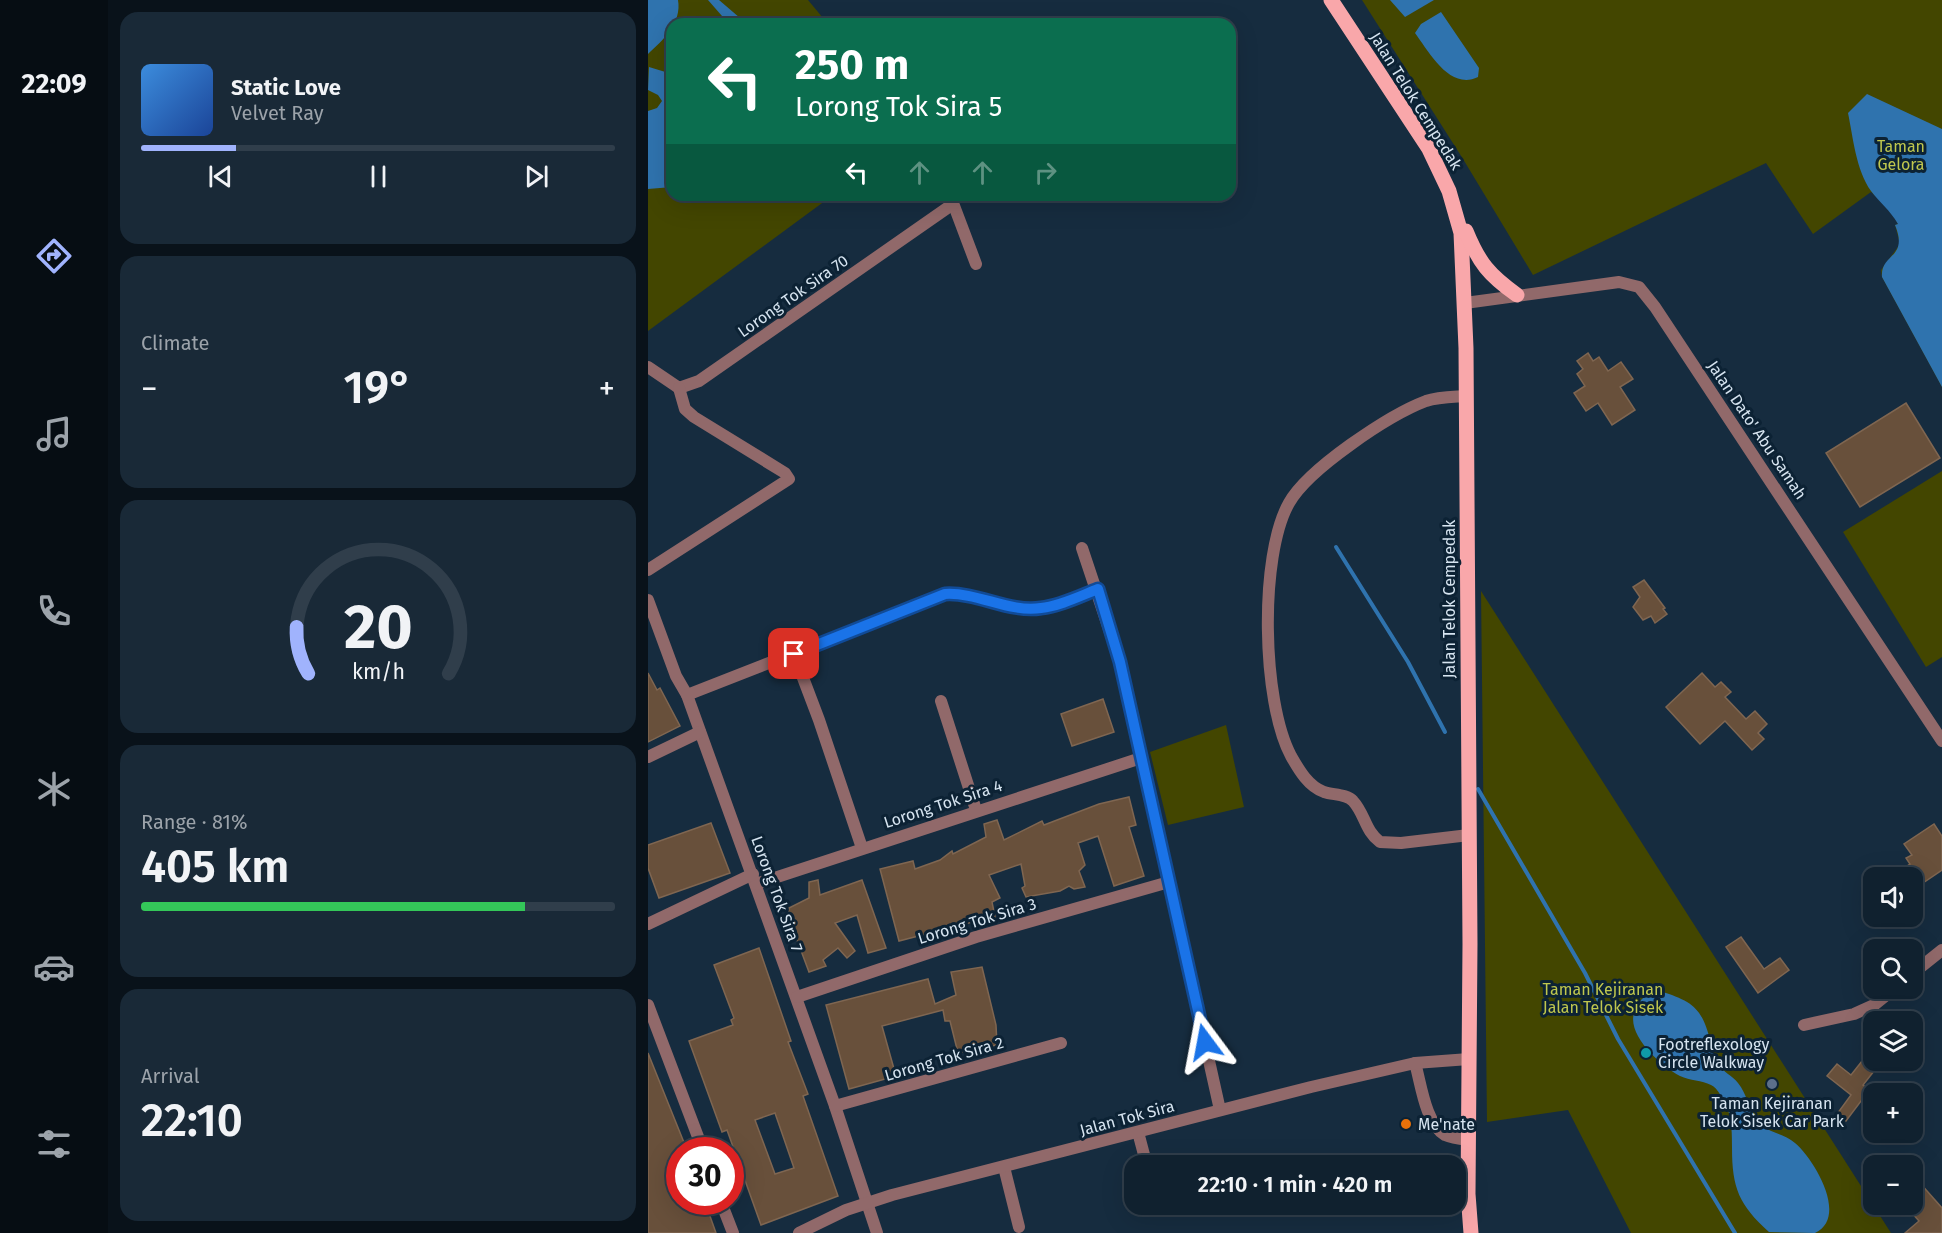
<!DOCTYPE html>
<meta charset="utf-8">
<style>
:root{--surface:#10212f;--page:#192937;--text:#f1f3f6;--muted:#9ca3aa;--line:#303e4b;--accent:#a0b3fd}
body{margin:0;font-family:"Fira Sans",sans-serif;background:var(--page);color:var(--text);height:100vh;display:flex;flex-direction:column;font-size:22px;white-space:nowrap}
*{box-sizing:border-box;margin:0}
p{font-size:20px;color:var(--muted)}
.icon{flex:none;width:33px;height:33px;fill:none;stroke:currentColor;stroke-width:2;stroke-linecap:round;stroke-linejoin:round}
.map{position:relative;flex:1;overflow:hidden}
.side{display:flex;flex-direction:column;gap:12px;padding:12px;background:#09121a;width:540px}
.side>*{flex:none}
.banner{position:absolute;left:18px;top:18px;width:570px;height:183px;border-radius:18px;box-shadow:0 6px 24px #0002,0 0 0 2px var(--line);background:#0b6e4f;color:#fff;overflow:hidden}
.fabs{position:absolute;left:1215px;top:867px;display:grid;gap:12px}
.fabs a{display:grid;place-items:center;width:60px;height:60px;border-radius:12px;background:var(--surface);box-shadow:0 6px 24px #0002,0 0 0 2px var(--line);font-size:30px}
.speed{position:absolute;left:18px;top:1137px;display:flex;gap:12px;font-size:30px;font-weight:700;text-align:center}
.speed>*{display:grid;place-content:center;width:78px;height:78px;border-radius:50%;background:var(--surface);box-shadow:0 6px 24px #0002,0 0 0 2px var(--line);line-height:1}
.speed .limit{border:9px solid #d22;background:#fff;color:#111}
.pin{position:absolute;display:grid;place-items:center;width:51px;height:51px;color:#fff;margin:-26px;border-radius:12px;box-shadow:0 3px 9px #0006}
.me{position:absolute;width:66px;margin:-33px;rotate:347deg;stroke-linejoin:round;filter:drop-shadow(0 0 4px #0008)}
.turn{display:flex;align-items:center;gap:21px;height:126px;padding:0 30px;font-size:27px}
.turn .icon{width:78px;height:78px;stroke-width:2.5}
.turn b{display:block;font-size:42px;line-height:51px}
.lanes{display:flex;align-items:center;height:57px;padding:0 30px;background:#0003;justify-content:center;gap:30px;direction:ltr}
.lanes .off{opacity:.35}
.big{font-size:45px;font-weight:600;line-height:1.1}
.side .card{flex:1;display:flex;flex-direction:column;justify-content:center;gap:9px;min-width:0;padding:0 21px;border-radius:18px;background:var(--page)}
.side .dial{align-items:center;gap:0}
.dial svg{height:156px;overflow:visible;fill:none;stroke:var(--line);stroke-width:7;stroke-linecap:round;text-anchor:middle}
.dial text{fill:var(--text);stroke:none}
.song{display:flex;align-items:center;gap:18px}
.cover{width:72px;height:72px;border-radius:9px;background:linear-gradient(135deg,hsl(210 70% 55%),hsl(220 70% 35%))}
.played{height:6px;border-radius:3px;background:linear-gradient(90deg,var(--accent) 20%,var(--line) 20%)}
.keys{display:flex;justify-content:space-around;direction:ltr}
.heat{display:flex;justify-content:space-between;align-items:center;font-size:33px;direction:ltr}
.charge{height:9px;border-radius:4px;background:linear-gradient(90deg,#34c759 81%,var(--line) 0)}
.trip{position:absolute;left:476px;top:1155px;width:342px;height:60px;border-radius:18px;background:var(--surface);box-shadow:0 6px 24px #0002,0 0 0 2px var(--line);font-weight:600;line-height:60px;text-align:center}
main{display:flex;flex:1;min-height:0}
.menu{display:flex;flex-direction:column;width:108px;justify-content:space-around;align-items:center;background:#060d13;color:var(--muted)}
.menu .icon{width:42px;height:42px}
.menu .selected{color:var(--accent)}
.menu b{font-size:27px;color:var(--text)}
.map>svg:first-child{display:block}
.green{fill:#434600}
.water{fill:#2f73ae}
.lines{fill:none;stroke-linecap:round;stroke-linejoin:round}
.stream{stroke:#2f73ae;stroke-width:4}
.building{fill:#68503b;stroke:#7f6651;stroke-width:1.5;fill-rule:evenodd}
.minor{stroke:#91696a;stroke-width:12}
.tertiary{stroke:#91696a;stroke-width:12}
.primary{stroke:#f9a7aa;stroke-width:15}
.route-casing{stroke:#114b97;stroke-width:15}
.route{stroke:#1a73e8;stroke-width:10}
.culture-dot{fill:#0f9aa8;stroke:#0c2234;stroke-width:2}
.service-dot{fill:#5c6f8a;stroke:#0c2234;stroke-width:2}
.food-dot{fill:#e8710a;stroke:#0c2234;stroke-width:2}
.labels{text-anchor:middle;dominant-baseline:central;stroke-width:6;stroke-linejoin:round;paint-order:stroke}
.street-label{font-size:16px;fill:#d6e4f0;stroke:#0c2234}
.park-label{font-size:16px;fill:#c0c74e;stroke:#0c2234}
.poi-label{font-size:16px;fill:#d6e4f0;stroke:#0c2234;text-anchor:start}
</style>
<main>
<nav class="menu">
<b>22:09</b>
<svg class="icon selected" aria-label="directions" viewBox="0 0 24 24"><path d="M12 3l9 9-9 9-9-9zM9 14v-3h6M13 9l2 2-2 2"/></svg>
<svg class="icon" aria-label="music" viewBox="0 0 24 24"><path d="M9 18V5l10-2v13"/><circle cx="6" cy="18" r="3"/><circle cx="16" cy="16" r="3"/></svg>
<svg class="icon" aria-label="phone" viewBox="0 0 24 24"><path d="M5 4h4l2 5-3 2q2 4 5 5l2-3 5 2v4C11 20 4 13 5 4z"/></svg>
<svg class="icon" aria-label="climate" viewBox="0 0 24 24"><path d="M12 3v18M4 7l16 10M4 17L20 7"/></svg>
<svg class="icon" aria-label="car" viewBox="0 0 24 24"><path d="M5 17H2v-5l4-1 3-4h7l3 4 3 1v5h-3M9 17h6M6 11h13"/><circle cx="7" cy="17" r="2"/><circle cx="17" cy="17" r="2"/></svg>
<svg class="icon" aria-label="filters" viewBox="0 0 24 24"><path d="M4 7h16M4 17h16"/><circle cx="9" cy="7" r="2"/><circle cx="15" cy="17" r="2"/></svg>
</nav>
<section class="side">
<div class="card">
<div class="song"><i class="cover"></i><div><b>Static Love</b><p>Velvet Ray</p></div></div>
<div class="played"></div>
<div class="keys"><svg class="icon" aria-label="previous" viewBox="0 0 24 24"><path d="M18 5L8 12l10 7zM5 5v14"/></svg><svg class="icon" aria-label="pause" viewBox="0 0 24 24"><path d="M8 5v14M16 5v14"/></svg><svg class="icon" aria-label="next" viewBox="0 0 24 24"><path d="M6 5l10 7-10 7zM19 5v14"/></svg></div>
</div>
<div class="card"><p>Climate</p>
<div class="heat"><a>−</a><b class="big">19°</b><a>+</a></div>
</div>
<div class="card dial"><svg viewBox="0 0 100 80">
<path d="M14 69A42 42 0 1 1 86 69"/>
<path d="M14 69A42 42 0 0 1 8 45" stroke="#a0b3fd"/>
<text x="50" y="56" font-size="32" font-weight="700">20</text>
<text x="50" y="72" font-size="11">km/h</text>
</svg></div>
<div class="card"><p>Range · 81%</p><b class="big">405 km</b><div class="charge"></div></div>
<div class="card"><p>Arrival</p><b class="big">22:10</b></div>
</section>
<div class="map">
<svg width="1294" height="1233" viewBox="0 0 1294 1233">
<rect width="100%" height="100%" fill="#162c3f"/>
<g class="green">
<polygon points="0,0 160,0 180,24 24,24 24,195 185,195 0,331"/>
<polygon points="714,0 1294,0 1294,387 1234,277 1233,270 1252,244 1247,225 1250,224 1242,209 1223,192 1165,234 1118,163 885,275 815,159"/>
<polygon points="1294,471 1294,657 1278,667 1195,532"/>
<polygon points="833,591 1243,1233 983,1233 920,1110 839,1122"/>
<polygon points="578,725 596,807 520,825 502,752"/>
</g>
<g class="water">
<path d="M0 0H30C34 23 15 40 0 54Z"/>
<polygon points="60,0 71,0 99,24 81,24"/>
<polygon points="742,0 786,0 757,17"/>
<path d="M793 12 831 68 830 77C802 91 781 52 767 33L773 24Z"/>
<polygon points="1,67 24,74 24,187 0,189 0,111 9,108 14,101 10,95 0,90"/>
<path d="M1219 94 1294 129V387L1234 277C1232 253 1261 259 1247 225L1250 224C1242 210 1232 203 1223 191 1208 170 1205 137 1200 113Z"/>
<path d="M1012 991C1046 1002 1054 1008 1063 1043 1065 1049 1066 1058 1070 1064 1075 1072 1085 1076 1090 1083 1099 1094 1101 1109 1109 1120 1119 1134 1135 1132 1147 1143 1166 1159 1201 1217 1167 1233L1121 1232C1091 1205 1084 1188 1084 1148 1084 1135 1084 1120 1079 1107 1076 1101 1070 1088 1063 1085 1054 1080 1042 1081 1032 1076 1014 1067 979 1036 986 1013 990 999 999 993 1012 991Z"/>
</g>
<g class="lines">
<g class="stream">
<polyline points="688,547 760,662 797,732"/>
<polyline points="830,789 937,973 970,1039 1087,1233"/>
</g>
</g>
<g class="building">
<polygon points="940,353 945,361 951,357 960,371 973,362 985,379 972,387 987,410 964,425 950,403 938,411 926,393 937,386 929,374 935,369 929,361"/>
<polygon points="1258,403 1292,458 1212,507 1178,453"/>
<polygon points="996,580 1017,608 1015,609 1019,614 1007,623 1003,616 995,620 985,607 992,597 985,587"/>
<polygon points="0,673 9,690 12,688 32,726 0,742"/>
<polygon points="1054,673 1067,687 1073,682 1083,692 1077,697 1098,719 1107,711 1119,724 1110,733 1116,739 1104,750 1077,721 1052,744 1018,707"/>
<polygon points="455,699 466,732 424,746 413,714"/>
<polygon points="481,797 488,825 481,827 496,876 466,886 450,836 430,843 437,865 431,871 437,887 426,889 421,886 412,891 378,897 374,888 377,886 373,864 341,875 352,898 344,902 347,917 290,930 289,937 279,939 278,934 251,941 232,869 265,861 267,869 292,860 304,851 305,854 338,837 336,824 349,820 356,840 394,821 396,825 451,804"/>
<polygon points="63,823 82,873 11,898 0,868 0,845"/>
<polygon points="1286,824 1294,836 1294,870 1269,887 1256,868 1262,864 1258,858 1264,855 1256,844"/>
<polygon points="170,880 172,895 214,880 238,948 220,953 209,915 187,923 207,951 199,958 190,948 175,960 178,966 161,972 152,948 154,946 139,930 139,923 141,908 161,898 161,882"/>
<polygon points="1093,937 1116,969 1132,958 1141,970 1110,993 1078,947"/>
<path d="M111 948 143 1041 140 1042 160 1094 155 1096 190 1196 113 1225 79 1130 74 1132 41 1041 85 1025 83 1020 86 1018 66 965ZM127 1113 146 1168 127 1174 107 1120Z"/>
<polygon points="334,967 348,1025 349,1045 310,1053 302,1021 297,1021 295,1010 234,1026 248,1076 201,1089 178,1005 280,979 287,1004 308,995 303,972"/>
<polygon points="0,1053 39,1150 32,1150 32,1202 57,1202 68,1233 0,1233"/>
<polygon points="1214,1061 1226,1071 1215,1085 1226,1093 1226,1111 1213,1101 1198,1121 1189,1114 1203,1095 1179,1076 1189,1064 1203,1075"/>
<polygon points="1264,1174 1294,1208 1294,1233 1257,1233 1271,1221 1256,1204 1264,1204"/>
</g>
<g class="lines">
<g class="minor">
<polyline points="302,195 328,264"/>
<polyline points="817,303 971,282 991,287 1007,307 1294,741"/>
<polyline points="0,367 31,388 51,381 305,204"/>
<path d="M818 396C805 397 790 397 778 401 741 415 660 469 641 503 611 556 614 702 643 756 651 770 660 786 676 792 685 795 699 794 705 801 717 814 717 831 732 842L753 843 821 835"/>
<polyline points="434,548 472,662 572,1110"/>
<polyline points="0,570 141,479 137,473 46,417 37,409 31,388"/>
<polyline points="0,600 28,676 39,695 187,1106 229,1233"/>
<polyline points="146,654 171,720 214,848"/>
<path d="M39 695 297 594C330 591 361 613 393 608 412 606 432 596 450 589"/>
<polyline points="293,701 328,810"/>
<polyline points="0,757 52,732"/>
<polyline points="108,884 493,758"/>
<polyline points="0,924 105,874"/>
<polyline points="1264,974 1294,950"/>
<polyline points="149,997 328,937 521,882"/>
<polyline points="0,1005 55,1150"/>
<polyline points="1156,1025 1206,1014 1226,1005 1247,988"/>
<polyline points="187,1106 413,1043"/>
<polyline points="490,1132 499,1166"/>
<polyline points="356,1167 371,1227"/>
<polyline points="73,1202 85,1233"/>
</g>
<g class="tertiary">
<path d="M767 1063C773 1083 777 1123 797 1135 804 1138 813 1139 821 1140"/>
<polyline points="151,1233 198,1210 244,1195 663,1087 767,1063 821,1059"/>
</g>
<g class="primary">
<polyline points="683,0 781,149 801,191 813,233 818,348 822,944 820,1194 823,1233"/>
<path d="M818 231C831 263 841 275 869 295"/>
</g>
</g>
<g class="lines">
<defs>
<path id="route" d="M146 654 297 594C330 592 361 613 393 608 412 606 432 596 450 589L472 662 557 1042"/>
</defs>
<use href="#route" class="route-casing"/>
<use href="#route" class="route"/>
</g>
<circle class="culture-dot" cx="998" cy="1053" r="6"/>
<circle class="service-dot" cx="1124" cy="1084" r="6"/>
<circle class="food-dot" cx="758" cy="1124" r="6"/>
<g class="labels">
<g class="street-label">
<text transform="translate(768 101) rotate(58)">Jalan Telok Cempedak</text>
<text transform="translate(145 296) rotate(-35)">Lorong Tok Sira 70</text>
<text transform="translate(1109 430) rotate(56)">Jalan Dato' Abu Samah</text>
<text transform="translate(801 599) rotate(-90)">Jalan Telok Cempedak</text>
<text transform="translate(295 804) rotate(-18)">Lorong Tok Sira 4</text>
<text transform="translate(129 894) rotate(70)">Lorong Tok Sira 7</text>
<text transform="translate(329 921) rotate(-17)">Lorong Tok Sira 3</text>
<text transform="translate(296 1059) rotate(-16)">Lorong Tok Sira 2</text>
<text transform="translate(479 1118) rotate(-15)">Jalan Tok Sira</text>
</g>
<g class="park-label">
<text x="1253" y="146">Taman<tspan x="1253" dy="18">Gelora</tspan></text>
<text x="955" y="989">Taman Kejiranan<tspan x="955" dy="18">Jalan Telok Sisek</tspan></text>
</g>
<g class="poi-label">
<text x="1010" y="1044">Footreflexology<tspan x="1010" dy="18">Circle Walkway</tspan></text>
<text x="1124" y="1103" text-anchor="middle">Taman Kejiranan<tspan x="1124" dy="18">Telok Sisek Car Park</tspan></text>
<text x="770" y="1124">Me'nate</text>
</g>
</g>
</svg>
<div class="fabs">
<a><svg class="icon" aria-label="sound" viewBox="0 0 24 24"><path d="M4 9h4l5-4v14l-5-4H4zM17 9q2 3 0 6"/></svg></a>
<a><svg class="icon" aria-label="search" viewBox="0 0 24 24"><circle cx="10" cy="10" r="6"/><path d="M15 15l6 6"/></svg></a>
<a><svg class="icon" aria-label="layers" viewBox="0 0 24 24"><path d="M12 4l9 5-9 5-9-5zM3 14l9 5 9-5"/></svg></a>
<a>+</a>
<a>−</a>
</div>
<div class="speed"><div class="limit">30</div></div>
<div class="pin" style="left:146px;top:654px;background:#d93025"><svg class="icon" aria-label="arrive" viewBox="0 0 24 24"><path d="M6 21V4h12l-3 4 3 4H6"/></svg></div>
<svg class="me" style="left:557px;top:1042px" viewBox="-20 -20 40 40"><path d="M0-17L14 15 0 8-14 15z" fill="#1a73e8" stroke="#fff" stroke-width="4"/></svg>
<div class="trip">22:10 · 1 min · 420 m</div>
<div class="banner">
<div class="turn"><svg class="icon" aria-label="left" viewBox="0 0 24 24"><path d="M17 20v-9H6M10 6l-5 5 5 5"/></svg><div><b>250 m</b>Lorong Tok Sira 5</div></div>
<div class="lanes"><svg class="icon" aria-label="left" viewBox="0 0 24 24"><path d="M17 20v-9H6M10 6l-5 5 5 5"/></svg><svg class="icon off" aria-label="ahead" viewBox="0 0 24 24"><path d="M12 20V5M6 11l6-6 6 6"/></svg><svg class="icon off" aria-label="ahead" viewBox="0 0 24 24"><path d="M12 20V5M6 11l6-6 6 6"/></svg><svg class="icon off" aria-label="right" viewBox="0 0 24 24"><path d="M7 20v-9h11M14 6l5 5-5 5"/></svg></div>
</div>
</div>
</main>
